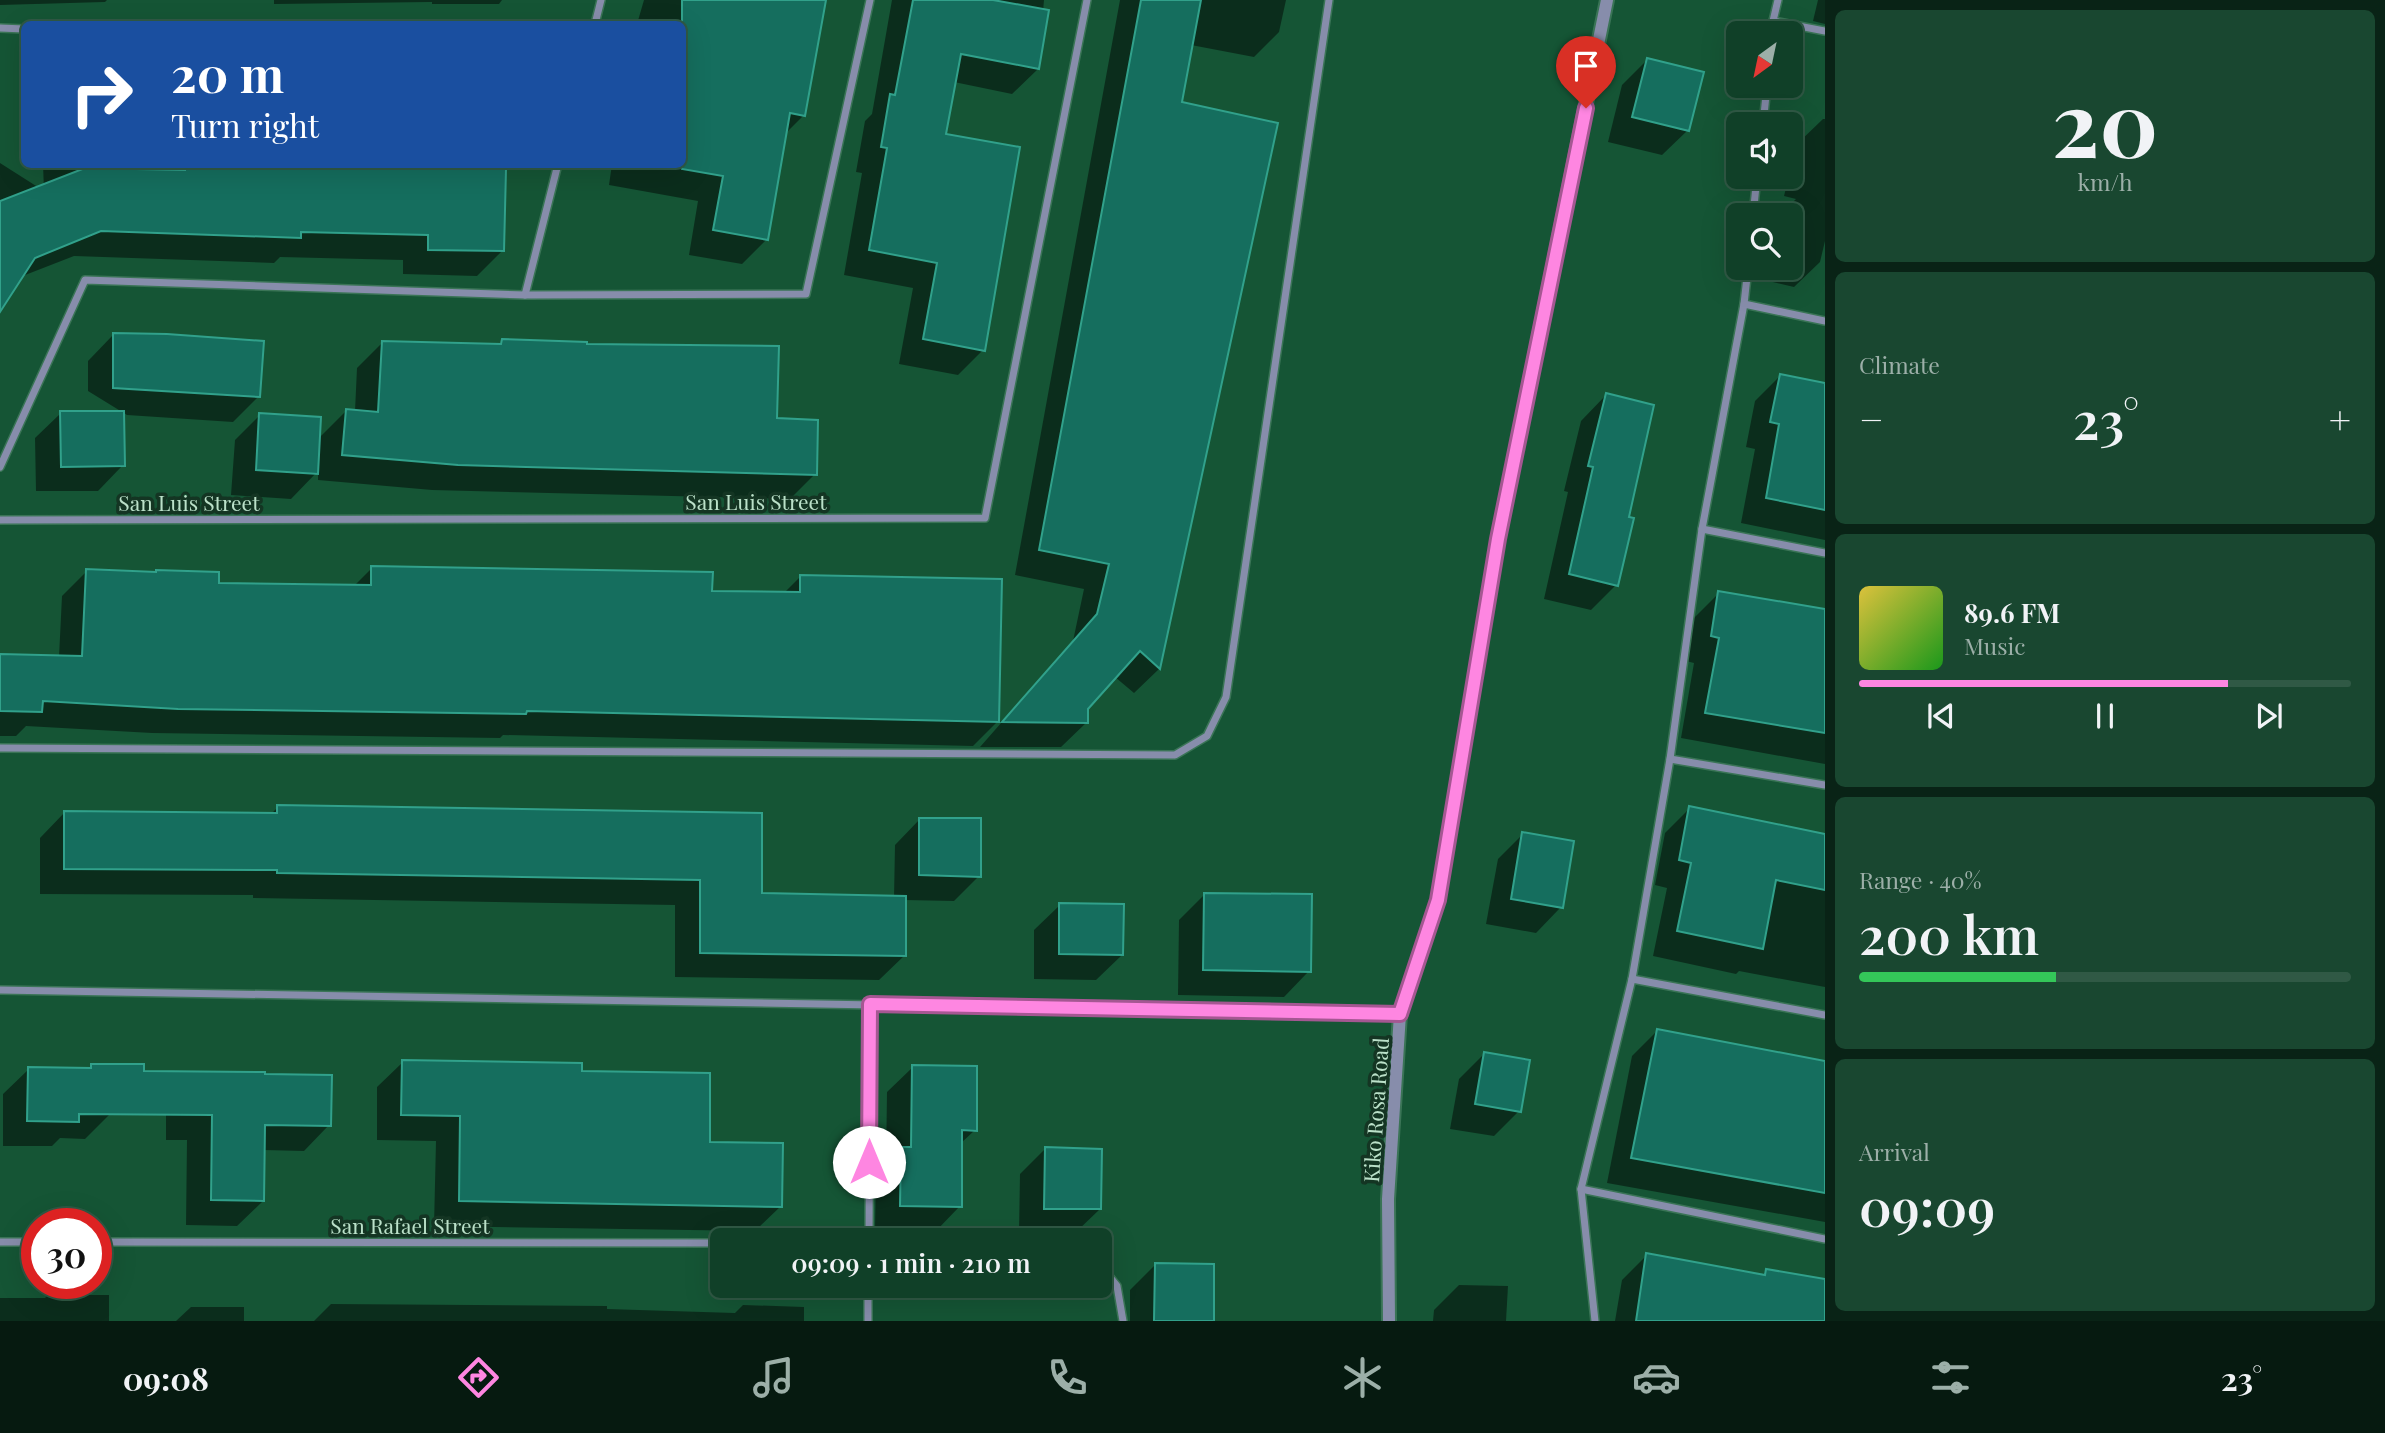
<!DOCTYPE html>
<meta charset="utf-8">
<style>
:root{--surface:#104028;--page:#194730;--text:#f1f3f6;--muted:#9cafa8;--line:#305945;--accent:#fe86e1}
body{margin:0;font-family:"Playfair Display",serif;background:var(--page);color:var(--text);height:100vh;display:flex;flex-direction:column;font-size:26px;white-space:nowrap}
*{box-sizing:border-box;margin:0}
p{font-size:23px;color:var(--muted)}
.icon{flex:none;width:38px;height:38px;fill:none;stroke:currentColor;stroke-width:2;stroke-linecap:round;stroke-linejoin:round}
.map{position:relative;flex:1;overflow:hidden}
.panel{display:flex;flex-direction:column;gap:10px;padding:10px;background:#092316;width:560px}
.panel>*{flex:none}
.banner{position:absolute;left:21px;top:21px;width:665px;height:147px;border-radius:10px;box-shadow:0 7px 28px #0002,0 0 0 2px var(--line);background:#1a4fa0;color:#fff;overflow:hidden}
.needle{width:46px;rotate:213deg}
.controls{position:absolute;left:1726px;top:21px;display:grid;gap:14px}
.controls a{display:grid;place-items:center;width:77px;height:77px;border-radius:10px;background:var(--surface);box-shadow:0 7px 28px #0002,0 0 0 2px var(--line);font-size:35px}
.speed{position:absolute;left:21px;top:1208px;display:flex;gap:14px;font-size:35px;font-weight:700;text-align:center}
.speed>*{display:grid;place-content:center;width:91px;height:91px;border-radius:50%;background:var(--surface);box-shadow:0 7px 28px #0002,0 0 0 2px var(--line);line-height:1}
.speed .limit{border:10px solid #d22;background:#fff;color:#111}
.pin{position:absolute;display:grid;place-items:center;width:60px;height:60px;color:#fff;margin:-72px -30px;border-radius:50% 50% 50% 0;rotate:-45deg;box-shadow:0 0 7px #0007}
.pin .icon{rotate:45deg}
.me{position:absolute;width:77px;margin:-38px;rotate:0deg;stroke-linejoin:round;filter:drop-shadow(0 0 5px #0008)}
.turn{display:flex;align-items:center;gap:24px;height:147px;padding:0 35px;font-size:32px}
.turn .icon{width:91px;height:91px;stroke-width:2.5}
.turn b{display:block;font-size:49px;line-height:60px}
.big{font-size:52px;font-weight:600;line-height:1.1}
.panel .card{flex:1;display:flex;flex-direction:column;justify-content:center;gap:10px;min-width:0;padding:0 24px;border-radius:10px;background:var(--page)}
.panel .dial{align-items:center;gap:0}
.dial b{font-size:91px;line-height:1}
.song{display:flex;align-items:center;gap:21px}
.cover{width:84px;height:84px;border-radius:10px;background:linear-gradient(135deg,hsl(50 70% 55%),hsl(120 70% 35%))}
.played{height:7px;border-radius:4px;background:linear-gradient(90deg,var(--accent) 75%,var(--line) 75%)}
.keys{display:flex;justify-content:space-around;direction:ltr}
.heat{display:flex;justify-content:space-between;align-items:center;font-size:38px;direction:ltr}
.charge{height:10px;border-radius:5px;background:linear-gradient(90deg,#34c759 40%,var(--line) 0)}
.trip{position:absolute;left:710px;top:1228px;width:402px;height:70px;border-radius:10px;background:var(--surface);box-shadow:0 7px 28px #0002,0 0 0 2px var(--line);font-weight:600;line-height:70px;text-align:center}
.tab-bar{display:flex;height:112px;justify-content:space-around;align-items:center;background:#061a10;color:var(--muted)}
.tab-bar .icon{width:49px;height:49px}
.tab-bar .current{color:var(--accent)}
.tab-bar b{font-size:32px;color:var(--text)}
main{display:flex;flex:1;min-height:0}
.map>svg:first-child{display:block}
.shadow{fill:#0007}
.building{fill:#156e5e;stroke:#31a18b;stroke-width:2}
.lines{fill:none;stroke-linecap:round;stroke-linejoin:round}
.minor-casing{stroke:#3a7456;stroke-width:10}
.tertiary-casing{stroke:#3a7456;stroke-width:16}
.minor{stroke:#878dab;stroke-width:7}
.tertiary{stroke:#878dab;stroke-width:12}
.route-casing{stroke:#a55792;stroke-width:18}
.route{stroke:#fe86e1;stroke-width:12}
.labels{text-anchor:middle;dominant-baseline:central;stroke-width:7;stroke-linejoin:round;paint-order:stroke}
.street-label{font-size:21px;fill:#bbe1c9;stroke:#143523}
</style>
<main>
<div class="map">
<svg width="1825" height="1321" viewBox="0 0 1825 1321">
<rect width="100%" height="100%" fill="#155535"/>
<g class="shadow">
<polygon points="0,0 107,0 105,2 0,5"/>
<polygon points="274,0 502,0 499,4 432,4 432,2 274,4"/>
<polygon points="644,0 824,0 804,115 785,134 767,239 742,264 689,255 698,201 609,185 612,164 682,164 682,24 637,24"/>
<polygon points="892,0 1044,0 1038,69 1012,94 954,82 944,135 983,350 958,375 899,364 913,288 844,275 862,173 856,172 865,121 872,114"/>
<polygon points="1120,0 1286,0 1279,32 1254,57 1191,45 1180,103 1276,124 1159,669 1134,693 1115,677 1087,708 1087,722 1061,747 980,747 1073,641 1084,589 1015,575"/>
<polygon points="1818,0 1825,0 1825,24 1813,21"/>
<polygon points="1647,60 1688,130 1662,155 1608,142 1622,85"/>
<polygon points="1823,119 1825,119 1825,241 1820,262 1794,287 1756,278 1758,268 1790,268 1790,215 1780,215 1796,199 1784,196 1797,144"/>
<polygon points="0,163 44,191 43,164 503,164 502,251 477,276 403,274 403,260 280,257 274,263 74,256 20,277 0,305"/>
<polygon points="113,335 259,396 233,422 127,415 88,391 88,361"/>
<polygon points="502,341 775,420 815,474 790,499 432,490 318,480 318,471 291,499 231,495 235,440 260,415 318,439 347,410 355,411 357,368 383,342 497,346"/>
<polygon points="1780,376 1825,385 1825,540 1741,523 1755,449 1746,447 1755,401"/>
<polygon points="1606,395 1627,518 1616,585 1591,610 1544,599 1568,492 1564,491 1581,421"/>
<polygon points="61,413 123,465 98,491 36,491 35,438"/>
<polygon points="372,568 711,593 783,594 801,576 998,721 973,746 503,735 500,738 152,733 26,726 16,736 0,736 0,655 59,657 62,596 87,571 217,584 354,586"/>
<polygon points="1719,593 1825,613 1825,764 1681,738 1694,663 1686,661 1694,618"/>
<polygon points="278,807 760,815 760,895 894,898 895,845 920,819 979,876 954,901 904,900 905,955 879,980 675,977 675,905 253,898 253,895 40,894 40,838 65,812 271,814"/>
<polygon points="1690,808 1825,835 1825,987 1739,971 1736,974 1653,956 1667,888 1655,885 1665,833"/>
<polygon points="1523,834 1561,907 1536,933 1486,924 1498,859"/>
<polygon points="1204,895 1309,971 1284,997 1178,995 1179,920"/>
<polygon points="1060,905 1122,955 1096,980 1034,979 1034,930"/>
<polygon points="1657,1031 1825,1062 1825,1222 1607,1183 1632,1056"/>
<polygon points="1484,1054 1519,1111 1494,1136 1450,1129 1459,1079"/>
<polygon points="403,1062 580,1072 708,1143 781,1206 755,1231 434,1226 436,1141 377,1140 377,1087"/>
<polygon points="913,1067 975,1130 960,1144 960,1206 935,1232 875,1231 876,1174 886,1164 887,1092"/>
<polygon points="29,1069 111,1113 85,1139 60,1138 52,1146 3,1146 3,1094"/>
<polygon points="166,1098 329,1125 304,1151 263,1150 263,1201 237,1226 186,1225 187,1140 166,1140"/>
<polygon points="1045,1149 1100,1209 1074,1234 1019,1233 1020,1174"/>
<polygon points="1647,1255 1761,1276 1767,1271 1825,1281 1825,1321 1615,1321 1622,1280"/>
<polygon points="1155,1265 1212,1321 1130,1321 1130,1290"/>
<polygon points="1459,1285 1508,1286 1506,1321 1433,1321 1434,1310"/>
<polygon points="48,1295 109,1295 109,1321 0,1321 0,1298 45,1298"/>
<polygon points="331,1304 607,1306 607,1309 735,1313 743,1305 804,1307 804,1321 314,1321"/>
<polygon points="191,1307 244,1307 244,1321 176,1321"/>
</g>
<g class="building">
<polygon points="682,0 826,0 805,116 790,113 768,240 713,230 723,176 682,169"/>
<polygon points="913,0 993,0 1049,10 1039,69 961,54 946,134 1020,147 985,351 923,339 937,263 869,250 887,148 881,147 890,94 895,95"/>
<polygon points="1141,0 1201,0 1182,102 1278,123 1160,669 1140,651 1088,709 1088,723 1002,722 1097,614 1109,564 1039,550"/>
<polygon points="1647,58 1704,72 1689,131 1632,117"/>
<polygon points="185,164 364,168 364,164 417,164 506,169 504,251 428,250 428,235 301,232 301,238 101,231 35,258 0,312 0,201 85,168 185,170"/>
<polygon points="113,333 167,334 264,341 260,397 113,388"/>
<polygon points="502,339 587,342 587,344 779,346 777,418 818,420 817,475 458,465 342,455 346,409 378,412 382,341 501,344"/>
<polygon points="1780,374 1825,383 1825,510 1766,498 1779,424 1770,422"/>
<polygon points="1606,393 1654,405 1629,517 1634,518 1618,586 1569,574 1593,467 1588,466"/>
<polygon points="60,411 124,411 125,466 61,467"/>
<polygon points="259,413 321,417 318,474 256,470"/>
<polygon points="371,566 713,572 712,591 800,592 800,575 1002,579 999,722 527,711 526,714 178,709 43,701 42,712 0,711 0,654 82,656 86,569 156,572 156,570 219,572 219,583 371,585"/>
<polygon points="1718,591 1825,609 1825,733 1705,713 1719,638 1711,636"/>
<polygon points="277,805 762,813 762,893 906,896 906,956 700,953 700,880 277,873 277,870 64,869 64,811 277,813"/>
<polygon points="1689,806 1825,834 1825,890 1776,880 1763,949 1677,931 1691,863 1679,860"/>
<polygon points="919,818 981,818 981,877 919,875"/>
<polygon points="1522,832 1574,841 1563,908 1511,899"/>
<polygon points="1204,893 1312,894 1311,972 1203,970"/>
<polygon points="1059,903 1124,904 1123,955 1059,954"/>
<polygon points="1657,1029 1825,1061 1825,1193 1631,1158"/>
<polygon points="1484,1052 1530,1060 1521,1112 1475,1104"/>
<polygon points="402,1060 582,1063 582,1071 710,1073 710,1142 783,1143 782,1207 459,1201 460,1116 401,1115"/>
<polygon points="91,1064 144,1064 144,1071 265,1072 265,1074 332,1075 331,1126 265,1125 264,1201 211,1200 212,1115 79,1114 79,1122 27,1121 28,1067 91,1068"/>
<polygon points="912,1065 977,1066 977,1131 962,1130 962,1207 900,1206 901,1147 911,1147"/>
<polygon points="1045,1147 1102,1149 1101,1209 1044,1209"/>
<polygon points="1646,1253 1765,1275 1766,1269 1825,1279 1825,1321 1636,1321"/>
<polygon points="1155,1263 1214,1264 1214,1321 1154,1321"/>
</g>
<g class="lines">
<defs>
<g id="minor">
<polyline points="1778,0 1773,21 1825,31"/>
<polyline points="595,24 601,0"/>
<polyline points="0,28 24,29"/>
<polyline points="1772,33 1773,21"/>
<polyline points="1763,124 1767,86"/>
<polyline points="1753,215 1757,177"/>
<polyline points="525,295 558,164"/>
<polyline points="1744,304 1825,321"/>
<polyline points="0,467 85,280 525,295 806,294 870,0"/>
<polyline points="0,520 985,518 1087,0"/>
<polyline points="1702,529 1825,553"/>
<polyline points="0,748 1175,755 1207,736 1226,697 1329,0"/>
<polyline points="1670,759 1825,785"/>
<polyline points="1632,979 1825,1015"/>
<polyline points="0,990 1400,1014"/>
<polyline points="1581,1189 1825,1239"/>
<polyline points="869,1241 870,1004"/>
<polyline points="0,1242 37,1242"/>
<polyline points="96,1242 723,1243"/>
<polyline points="1101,1266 1117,1286 1123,1321"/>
<polyline points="868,1321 868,1286"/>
<polyline points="1595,1321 1581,1189 1632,979 1670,759 1702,529 1744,304 1748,268"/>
</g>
<polyline id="tertiary" points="1389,1321 1388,1199 1400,1014 1438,900 1498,539 1607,0"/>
</defs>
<use href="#minor" class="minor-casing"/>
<use href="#tertiary" class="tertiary-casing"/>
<use href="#minor" class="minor"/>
<use href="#tertiary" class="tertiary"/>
</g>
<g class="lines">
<defs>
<polyline id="route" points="869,1162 870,1004 1400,1014 1438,900 1498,539 1586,108"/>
</defs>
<use href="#route" class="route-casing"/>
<use href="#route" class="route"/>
</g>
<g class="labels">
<g class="street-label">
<text x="756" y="501">San Luis Street</text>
<text x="189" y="502">San Luis Street</text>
<text transform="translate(1375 1110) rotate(-86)">Kiko Rosa Road</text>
<text x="410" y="1225">San Rafael Street</text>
</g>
</g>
</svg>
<div class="controls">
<a><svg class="needle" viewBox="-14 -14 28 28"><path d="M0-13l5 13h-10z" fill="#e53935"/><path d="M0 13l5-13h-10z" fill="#9cafa8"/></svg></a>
<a><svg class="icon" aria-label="sound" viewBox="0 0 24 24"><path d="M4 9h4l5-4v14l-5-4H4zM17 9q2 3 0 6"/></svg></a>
<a><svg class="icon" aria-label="search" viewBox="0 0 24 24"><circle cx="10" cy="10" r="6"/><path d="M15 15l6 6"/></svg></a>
</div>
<div class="speed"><div class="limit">30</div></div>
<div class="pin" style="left:1586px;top:108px;background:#d93025"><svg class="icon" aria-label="arrive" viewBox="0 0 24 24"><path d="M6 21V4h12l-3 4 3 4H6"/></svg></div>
<svg class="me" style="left:869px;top:1162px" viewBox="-20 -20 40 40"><circle r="19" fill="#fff"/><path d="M0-13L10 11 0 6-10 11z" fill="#fe86e1"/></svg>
<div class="trip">09:09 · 1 min · 210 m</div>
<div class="banner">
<div class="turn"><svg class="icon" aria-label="right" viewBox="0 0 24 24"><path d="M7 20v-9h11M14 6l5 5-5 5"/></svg><div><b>20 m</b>Turn right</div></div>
</div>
</div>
<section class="panel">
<div class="card dial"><b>20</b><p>km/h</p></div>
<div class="card"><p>Climate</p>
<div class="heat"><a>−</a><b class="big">23°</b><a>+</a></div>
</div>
<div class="card">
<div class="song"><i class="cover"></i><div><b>89.6 FM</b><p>Music</p></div></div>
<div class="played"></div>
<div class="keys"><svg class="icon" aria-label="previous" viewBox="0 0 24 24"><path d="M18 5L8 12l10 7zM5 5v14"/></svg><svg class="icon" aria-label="pause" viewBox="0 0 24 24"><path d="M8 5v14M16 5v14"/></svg><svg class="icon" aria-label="next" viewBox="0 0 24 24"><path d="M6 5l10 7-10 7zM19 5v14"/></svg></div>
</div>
<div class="card"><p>Range · 40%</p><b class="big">200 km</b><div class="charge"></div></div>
<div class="card"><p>Arrival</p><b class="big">09:09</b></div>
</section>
</main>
<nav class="tab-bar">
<b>09:08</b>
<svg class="icon current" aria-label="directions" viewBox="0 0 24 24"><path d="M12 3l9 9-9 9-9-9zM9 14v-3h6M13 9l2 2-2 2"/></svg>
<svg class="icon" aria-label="music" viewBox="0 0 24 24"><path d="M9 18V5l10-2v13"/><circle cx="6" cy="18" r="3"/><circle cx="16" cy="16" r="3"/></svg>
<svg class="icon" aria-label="phone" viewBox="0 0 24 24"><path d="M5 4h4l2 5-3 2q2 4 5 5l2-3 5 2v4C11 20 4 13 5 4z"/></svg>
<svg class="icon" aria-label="climate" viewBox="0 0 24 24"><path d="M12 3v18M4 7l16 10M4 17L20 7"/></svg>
<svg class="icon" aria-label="car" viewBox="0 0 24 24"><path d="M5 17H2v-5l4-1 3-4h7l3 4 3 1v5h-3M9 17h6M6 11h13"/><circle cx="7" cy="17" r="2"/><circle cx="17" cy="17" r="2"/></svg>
<svg class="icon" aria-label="filters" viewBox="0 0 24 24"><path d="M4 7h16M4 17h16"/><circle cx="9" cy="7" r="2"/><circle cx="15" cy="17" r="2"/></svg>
<b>23°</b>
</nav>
